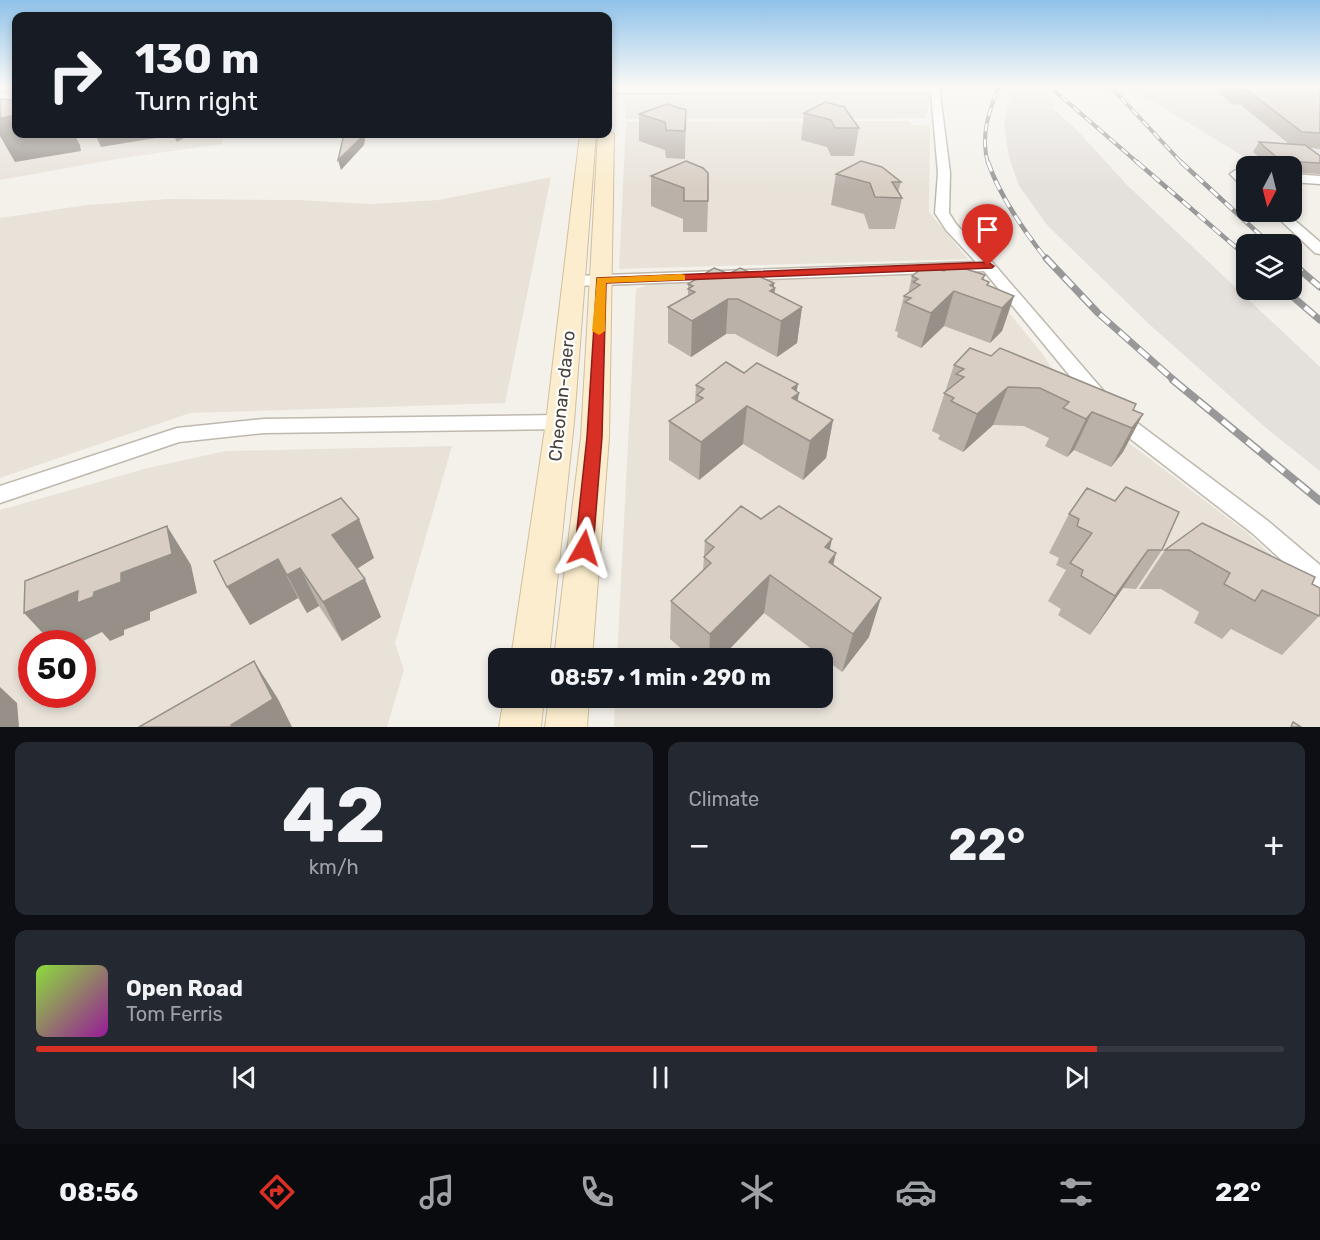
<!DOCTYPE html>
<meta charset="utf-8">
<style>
:root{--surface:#171b24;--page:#242831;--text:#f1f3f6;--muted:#9ea1a6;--line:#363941;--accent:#d93025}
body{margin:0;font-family:Rubik,sans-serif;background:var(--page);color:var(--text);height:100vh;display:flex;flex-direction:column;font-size:22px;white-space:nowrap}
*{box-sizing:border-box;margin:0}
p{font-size:20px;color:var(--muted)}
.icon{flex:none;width:33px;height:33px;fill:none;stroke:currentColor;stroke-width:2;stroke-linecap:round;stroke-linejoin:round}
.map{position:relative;height:727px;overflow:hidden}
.sheet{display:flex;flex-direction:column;gap:15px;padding:15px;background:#0d0f14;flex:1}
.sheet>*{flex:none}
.hud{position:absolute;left:12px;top:12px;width:600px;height:126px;border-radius:12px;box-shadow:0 3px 9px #0003;background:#171b24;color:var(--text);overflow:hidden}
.needle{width:39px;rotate:187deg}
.fabs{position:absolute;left:1236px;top:156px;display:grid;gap:12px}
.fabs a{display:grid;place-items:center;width:66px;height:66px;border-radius:12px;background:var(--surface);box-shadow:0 3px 9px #0003;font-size:30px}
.speed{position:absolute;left:18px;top:630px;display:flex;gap:12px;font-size:30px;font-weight:700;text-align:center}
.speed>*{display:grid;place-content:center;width:78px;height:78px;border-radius:50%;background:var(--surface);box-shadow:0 3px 9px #0003;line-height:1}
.speed .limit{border:9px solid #d22;background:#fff;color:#111}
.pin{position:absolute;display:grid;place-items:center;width:51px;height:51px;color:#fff;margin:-62px -26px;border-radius:50% 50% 50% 0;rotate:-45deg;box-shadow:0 0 6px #0007}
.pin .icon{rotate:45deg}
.me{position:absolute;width:66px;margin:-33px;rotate:6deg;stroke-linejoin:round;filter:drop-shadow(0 0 4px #0008)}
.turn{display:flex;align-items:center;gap:21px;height:126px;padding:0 24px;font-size:27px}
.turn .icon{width:78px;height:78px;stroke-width:2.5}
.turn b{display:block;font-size:42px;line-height:51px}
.big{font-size:45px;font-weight:700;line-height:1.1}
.sheet .card{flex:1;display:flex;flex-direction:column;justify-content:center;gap:9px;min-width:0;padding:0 21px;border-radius:12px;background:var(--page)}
.sheet .dial{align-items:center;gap:0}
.dial b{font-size:78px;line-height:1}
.song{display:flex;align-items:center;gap:18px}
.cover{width:72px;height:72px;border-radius:9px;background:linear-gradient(135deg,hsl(90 70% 55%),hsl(300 70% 35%))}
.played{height:6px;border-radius:3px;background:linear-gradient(90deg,var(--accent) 85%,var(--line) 85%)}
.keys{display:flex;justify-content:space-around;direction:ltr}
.heat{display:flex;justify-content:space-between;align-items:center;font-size:33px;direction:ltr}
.sheet .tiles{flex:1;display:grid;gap:15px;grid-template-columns:1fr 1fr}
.card:last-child{grid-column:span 2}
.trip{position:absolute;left:488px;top:648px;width:345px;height:60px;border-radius:12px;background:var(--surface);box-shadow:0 3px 9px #0003;font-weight:700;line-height:60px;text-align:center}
.tabs{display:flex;height:96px;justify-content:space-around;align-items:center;background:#090b0e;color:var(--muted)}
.tabs .icon{width:42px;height:42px}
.tabs .selected{color:var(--accent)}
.tabs b{font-size:27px;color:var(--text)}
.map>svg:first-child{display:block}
.residential{fill:#e8e2d9;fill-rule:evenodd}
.industrial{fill:#e4e0dc}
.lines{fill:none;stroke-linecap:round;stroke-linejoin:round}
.street-casing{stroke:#bfb8ad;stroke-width:3}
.secondary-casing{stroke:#d1bf9d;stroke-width:2}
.street{fill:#fff;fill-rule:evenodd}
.secondary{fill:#fbedcd;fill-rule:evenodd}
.rail-far3-casing{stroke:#989898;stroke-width:4}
.rail-far2-casing{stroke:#989898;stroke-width:4.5}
.rail-far1-casing{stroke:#989898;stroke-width:7}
.rail-casing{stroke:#989898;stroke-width:8}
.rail-far3{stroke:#fff;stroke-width:2;stroke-dasharray:8;stroke-linecap:butt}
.rail-far2{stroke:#fff;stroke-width:3;stroke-dasharray:10;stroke-linecap:butt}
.rail-far1{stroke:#fff;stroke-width:4.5;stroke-dasharray:13;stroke-linecap:butt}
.rail{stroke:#fff;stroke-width:5;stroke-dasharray:16;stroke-linecap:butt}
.wall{fill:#bab1a9}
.shaded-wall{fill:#979089}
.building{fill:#d8cec4;stroke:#979089;stroke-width:1.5}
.route{fill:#d93025;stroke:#8d1f18;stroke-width:1.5}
.slow{fill:#f59e0b}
.labels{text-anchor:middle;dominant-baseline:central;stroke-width:4.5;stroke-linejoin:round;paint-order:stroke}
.street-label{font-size:18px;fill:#484139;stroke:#fff}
</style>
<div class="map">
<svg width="1320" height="727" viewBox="0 0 1320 727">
<rect width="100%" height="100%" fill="#f4f1eb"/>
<g class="residential">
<polygon points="0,119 16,134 223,134 222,144 123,158 0,180"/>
<polygon points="909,121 913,125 930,126 929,212 968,259 619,269 626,122"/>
<polygon points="551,177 505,403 190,413 0,478 0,218 87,205 168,199 298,200 370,204 439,200"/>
<polygon points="961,272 987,286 1041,352 1075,402 1245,531 1320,599 1320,727 614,727 615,698 822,698 822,658 617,658 636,289 649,284"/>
<path d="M452 446 395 643 404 670 387 727H0V510L148 468 226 451ZM32 644H82V694H32Z"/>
</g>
<g class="industrial">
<polygon points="1018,86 1039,86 1050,97 1055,106 1051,107 1074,127 1127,185 1320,367 1320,471 1266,428 1149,324 1048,226 1019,186 1009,157 1004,126 1007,106"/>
<polygon points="1128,86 1320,86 1320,177 1292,175 1292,166 1259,166"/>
<polygon points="921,91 930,94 926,118 626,119 623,93"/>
</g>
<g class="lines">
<defs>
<g id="street">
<polygon points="0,86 16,86 16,89 0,91"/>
<polygon points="939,86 950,173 949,213 956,224 993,263 1120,410 1268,521 1320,565 1320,591 1311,587 1252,533 1106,420 984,271 575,286 567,281 575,276 976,262 946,230 935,213 938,173 931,92 608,93 608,87"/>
<polygon points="1236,170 1246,177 1246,187 1242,186 1230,174"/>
<polygon points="1292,174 1320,176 1320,184 1292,182"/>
<polygon points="1272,212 1285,212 1320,242 1320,254 1315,253"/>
<polygon points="560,415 567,417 570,422 567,427 560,429 264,433 179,442 0,503 0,486 177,428 264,419"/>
</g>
<g id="secondary">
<polygon points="608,86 616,86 615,97 608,101"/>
<polygon points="608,130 614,134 609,437 592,658 554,658 581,437 598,134 608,134"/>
<polygon points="580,134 596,134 574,422 549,658 511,658 546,422"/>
<polygon points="504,698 544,698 541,727 499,727"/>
<polygon points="549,698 589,698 587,727 545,727"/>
</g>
</defs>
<use href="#street" class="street-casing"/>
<use href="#secondary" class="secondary-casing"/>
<use href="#street" class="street"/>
<use href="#secondary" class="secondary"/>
<defs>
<g id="rail-far3">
<polyline points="1049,86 1138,163"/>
<polyline points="1110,86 1182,163"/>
<path d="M988 163C980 136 989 111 999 86"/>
</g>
<g id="rail-far2">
<path d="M988 162C1000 197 1024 231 1047 260"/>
<polyline points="1137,162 1246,256"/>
<polyline points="1181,162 1270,244"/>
</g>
<g id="rail-far1">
<polyline points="1046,258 1098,313 1175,381"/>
<polyline points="1292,263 1320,287"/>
<polyline points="1285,290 1320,320"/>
</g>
<polyline id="rail" points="1173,380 1320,501"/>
</defs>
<use href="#rail-far3" class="rail-far3-casing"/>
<use href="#rail-far2" class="rail-far2-casing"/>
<use href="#rail-far1" class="rail-far1-casing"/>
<use href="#rail" class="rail-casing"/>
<use href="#rail-far3" class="rail-far3"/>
<use href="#rail-far2" class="rail-far2"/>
<use href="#rail-far1" class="rail-far1"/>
<use href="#rail" class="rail"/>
</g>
<g class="wall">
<polygon points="1210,86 1320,86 1320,149 1310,148 1320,156 1320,174 1292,172 1292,166 1270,166 1253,152 1259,142 1289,144 1241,105 1232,104"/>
<polygon points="825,102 859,128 854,156 831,156 827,147 801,140 804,113"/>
<polygon points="686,110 685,159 666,158 665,150 639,141 639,114"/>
<polygon points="686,161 708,201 707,232 683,232 683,219 651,206 651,176"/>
<polygon points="836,174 901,182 898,192 902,198 895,229 869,229 864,214 831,205"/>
<polygon points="944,271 985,275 983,280 989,282 988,285 1014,296 1002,331 990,343 944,326 921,348 897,337 898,332 895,331 904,296 908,294 912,276"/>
<polygon points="729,274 774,287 775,288 774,293 802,307 797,343 777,357 735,334 726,334 691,357 668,343 668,307 688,296 688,284"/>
<polygon points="954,365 1133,410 1143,414 1123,452 1111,467 1074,450 1067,457 1045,446 1049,438 1024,426 993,425 963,452 938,439 940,435 932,431"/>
<polygon points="744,373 796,391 798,401 833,420 826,458 803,480 743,444 699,480 669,460 669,421 695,403 696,385"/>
<polygon points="1069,514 1162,550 1136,589 1123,588 1090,635 1058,615 1061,609 1048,601 1066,570 1056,565 1059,558 1049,553"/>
<polygon points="761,519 830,550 833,565 869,637 842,672 764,613 721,658 692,658 670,639 671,601 703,571 705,541"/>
<polygon points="1202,523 1312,584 1319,616 1282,655 1231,629 1222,639 1194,623 1199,612 1161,589 1139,589 1165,550"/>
<polygon points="374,558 357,568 381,617 342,641 319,606 307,613 298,598 250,625 214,561"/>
</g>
<g class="shaded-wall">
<polygon points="16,115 16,134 74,134 80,145 81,151 15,162 0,136 0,118"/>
<polygon points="95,134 173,134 174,135 101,147"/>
<polygon points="173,134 191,134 177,142"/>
<polygon points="363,134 366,134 364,145 341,170 338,160"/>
<polygon points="774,283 774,289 775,288 772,316 770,285"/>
<polygon points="954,291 944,326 921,348 931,313"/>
<polygon points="1014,296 1002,331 990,343 1002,308"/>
<polygon points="728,299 726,334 691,357 692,321"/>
<polygon points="802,307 797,343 777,357 781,321"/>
<polygon points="798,384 796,395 799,393 793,430 792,388"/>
<polygon points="1008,387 993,425 963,452 977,414"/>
<polygon points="747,406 743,444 699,480 701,442"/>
<polygon points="1092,412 1074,450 1067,457 1086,419"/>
<polygon points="1143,414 1123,452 1111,467 1132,428"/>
<polygon points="833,420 826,458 803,480 810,441"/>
<polygon points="359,519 374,558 349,574 332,535"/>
<polygon points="167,526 191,565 197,593 150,612 150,620 124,630 124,635 110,641 102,632 77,644 53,644 24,613 121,573"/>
<polygon points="832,539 824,578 825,547"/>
<polygon points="1148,550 1123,588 1090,635 1115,596"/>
<polygon points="836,553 827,592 829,562"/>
<polygon points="278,559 298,598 250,625 227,587"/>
<polygon points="300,568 319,606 307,613 287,575"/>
<polygon points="770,575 764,613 721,658 709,658 710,634"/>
<polygon points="365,579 381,617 342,641 323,602"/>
<polygon points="881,598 869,637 842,672 853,634"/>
<polygon points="254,661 278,699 292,727 232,727 231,725"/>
<polygon points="0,687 17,703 19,727 0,727"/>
</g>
<g class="building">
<polygon points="1233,86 1320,86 1320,133 1302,132 1248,91 1238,90"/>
<polygon points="0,99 16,101 16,115 0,118"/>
<polygon points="825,102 844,107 859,128 835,128 831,120 804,113"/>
<polygon points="667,104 686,110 685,131 666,130 665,122 639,114"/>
<polygon points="344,134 363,134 362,137 338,160"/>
<polygon points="1259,142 1305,145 1320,156 1320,163 1281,161"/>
<polygon points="686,161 703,168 708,173 708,201 684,201 684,188 651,176"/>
<polygon points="861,161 882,167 901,182 892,182 902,198 875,197 870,183 836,174"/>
<polygon points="926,265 944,271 953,265 985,275 982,279 989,282 987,285 1014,296 1002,308 954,291 931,313 905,302 911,298 904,296 920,285 913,282 918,279 912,276"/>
<polygon points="714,268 729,274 740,268 774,283 770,285 775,288 770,291 802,307 781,321 738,299 728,299 692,321 668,307 695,292 688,289 693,286 688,284"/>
<polygon points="970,348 991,356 1000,348 1136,404 1133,410 1143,414 1132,428 1092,412 1086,419 1063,408 1069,402 1040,388 1008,387 977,414 951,401 954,398 944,393 964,377 956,374 964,369 954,365"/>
<polygon points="726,362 744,373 757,363 798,384 792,388 799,393 792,398 833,420 810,441 747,406 701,442 669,421 703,398 697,395 704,389 696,385"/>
<polygon points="1126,487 1179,512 1162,550 1148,550 1115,596 1081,576 1083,570 1070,563 1092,533 1077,526 1079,519 1069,514 1087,488 1115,501"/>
<polygon points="341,498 359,519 332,535 365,579 323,602 300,568 287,575 278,559 227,587 214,561"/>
<polygon points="741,506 761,519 779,506 832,539 825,547 836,553 829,562 881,598 853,634 770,575 710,634 671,601 711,563 704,557 714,547 705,541"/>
<polygon points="1202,523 1315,577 1312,584 1320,588 1320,613 1319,616 1262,590 1255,601 1224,584 1230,573 1189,550 1165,550"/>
<polygon points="167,526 172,554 121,573 121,582 94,592 93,597 77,603 78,591 24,613 25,581"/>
<polygon points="254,661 273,699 231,725 232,727 139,727"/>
<polygon points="1293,722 1301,727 1291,727"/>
</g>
<linearGradient id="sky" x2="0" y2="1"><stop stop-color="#8fc2ea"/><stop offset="0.46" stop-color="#faf9f6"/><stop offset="1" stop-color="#faf9f6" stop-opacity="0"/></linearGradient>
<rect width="1320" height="188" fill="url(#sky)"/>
<polygon class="route" points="988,262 994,266 992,268 606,283 602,437 593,548 590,553 584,555 577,553 575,548 587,437 597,278"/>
<polygon class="slow" points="681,274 685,275 685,280 606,283 605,331 599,335 592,331 597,278"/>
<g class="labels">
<g class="street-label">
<text transform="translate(562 396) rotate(-84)">Cheonan-daero</text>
</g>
</g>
</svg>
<div class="fabs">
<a><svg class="needle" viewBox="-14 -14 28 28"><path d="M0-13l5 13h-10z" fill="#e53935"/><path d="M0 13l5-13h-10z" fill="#9ea1a6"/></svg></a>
<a><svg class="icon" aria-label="layers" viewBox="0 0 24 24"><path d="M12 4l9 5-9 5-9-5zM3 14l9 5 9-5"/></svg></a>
</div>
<div class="speed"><div class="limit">50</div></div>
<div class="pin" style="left:988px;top:266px;background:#d93025"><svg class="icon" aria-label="arrive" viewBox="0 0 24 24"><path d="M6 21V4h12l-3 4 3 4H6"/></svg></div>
<svg class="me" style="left:584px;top:548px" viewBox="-20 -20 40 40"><path d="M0-17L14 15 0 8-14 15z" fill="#d93025" stroke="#fff" stroke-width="4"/></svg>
<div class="trip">08:57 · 1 min · 290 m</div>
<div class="hud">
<div class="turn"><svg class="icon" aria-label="right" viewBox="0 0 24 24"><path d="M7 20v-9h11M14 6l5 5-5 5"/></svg><div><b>130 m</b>Turn right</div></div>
</div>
</div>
<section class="sheet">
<div class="tiles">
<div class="card dial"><b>42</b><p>km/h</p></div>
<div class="card"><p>Climate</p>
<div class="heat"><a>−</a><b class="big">22°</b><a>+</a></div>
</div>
<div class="card">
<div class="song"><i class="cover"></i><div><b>Open Road</b><p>Tom Ferris</p></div></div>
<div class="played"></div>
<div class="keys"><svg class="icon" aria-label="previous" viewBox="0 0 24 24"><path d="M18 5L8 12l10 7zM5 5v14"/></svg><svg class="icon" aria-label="pause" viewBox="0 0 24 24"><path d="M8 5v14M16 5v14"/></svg><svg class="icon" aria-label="next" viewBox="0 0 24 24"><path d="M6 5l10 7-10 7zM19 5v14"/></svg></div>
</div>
</div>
</section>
<nav class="tabs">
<b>08:56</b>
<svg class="icon selected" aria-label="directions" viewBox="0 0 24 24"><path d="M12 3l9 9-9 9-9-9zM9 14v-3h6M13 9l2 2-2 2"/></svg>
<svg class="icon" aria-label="music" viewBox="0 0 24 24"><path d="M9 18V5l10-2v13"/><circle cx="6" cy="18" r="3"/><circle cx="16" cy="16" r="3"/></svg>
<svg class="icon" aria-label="phone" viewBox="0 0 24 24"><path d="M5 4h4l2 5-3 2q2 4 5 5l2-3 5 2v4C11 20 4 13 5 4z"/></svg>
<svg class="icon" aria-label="climate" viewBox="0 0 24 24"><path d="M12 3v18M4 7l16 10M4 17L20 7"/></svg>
<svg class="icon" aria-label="car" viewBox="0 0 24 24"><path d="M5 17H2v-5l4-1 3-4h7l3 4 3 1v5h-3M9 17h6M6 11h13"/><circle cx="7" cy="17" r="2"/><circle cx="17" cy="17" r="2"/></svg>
<svg class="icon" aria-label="filters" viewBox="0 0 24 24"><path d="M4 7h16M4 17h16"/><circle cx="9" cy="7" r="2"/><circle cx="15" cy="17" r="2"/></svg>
<b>22°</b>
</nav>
